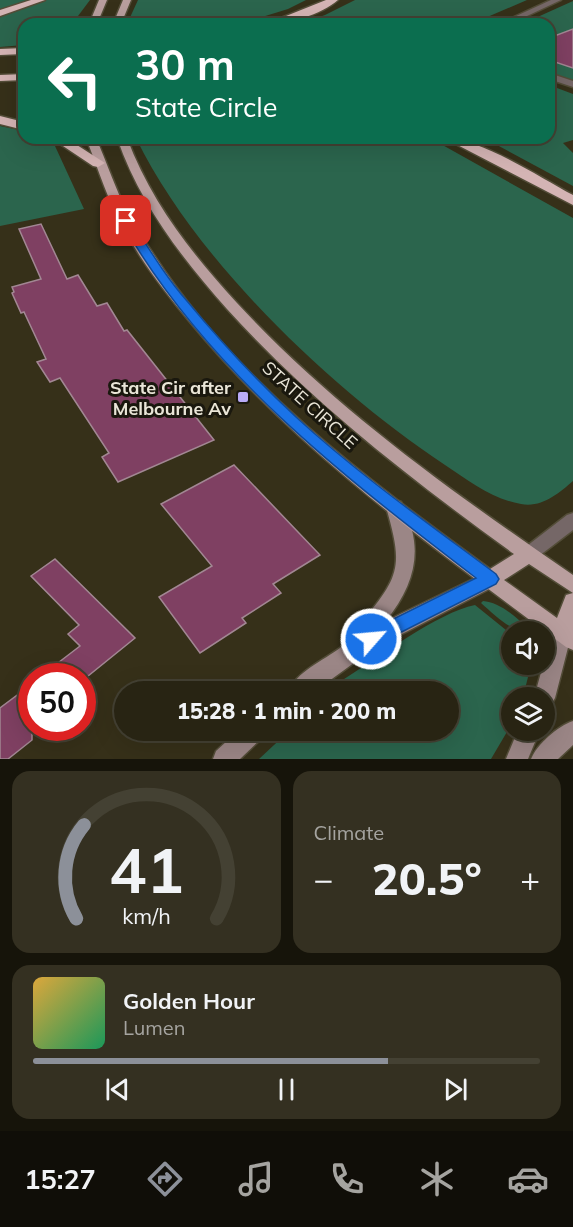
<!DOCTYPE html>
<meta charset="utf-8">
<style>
:root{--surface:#282413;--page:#343021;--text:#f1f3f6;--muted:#a5a4a0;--line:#444133;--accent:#8c9099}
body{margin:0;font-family:Mulish,sans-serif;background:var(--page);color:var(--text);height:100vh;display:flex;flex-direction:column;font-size:22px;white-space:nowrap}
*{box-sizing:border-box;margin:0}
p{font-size:20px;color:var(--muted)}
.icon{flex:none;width:33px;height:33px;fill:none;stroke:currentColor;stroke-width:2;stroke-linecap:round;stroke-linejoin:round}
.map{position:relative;height:759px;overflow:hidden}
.panel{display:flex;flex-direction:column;gap:12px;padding:12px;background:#16140a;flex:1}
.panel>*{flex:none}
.top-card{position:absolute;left:18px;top:18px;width:537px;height:126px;border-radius:18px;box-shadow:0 6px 24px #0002,0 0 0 2px var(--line);background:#0b6e4f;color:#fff;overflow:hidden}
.fabs{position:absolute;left:501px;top:621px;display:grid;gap:12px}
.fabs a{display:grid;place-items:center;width:54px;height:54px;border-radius:50%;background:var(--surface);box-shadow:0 6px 24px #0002,0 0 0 2px var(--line);font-size:30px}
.speed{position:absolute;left:18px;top:663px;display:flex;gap:12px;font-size:30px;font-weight:700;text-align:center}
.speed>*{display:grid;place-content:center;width:78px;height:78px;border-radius:50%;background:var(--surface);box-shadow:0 6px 24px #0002,0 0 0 2px var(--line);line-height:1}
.speed .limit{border:9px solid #d22;background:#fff;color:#111}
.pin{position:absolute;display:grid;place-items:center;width:51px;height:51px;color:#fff;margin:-26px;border-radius:12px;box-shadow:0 3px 9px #0006}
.me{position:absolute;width:66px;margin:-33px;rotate:63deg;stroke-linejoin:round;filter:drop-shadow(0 0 4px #0008)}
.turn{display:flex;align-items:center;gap:21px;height:126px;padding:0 18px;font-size:27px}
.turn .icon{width:78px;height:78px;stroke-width:2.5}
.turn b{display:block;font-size:42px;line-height:51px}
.big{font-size:45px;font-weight:800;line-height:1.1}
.panel .card{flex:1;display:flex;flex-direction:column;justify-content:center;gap:9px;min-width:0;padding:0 21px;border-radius:18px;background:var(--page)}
.panel .dial{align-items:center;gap:0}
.dial svg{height:156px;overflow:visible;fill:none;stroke:var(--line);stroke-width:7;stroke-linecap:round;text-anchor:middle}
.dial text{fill:var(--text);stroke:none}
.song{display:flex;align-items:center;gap:18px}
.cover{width:72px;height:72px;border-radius:9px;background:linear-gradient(135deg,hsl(40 70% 55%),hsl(150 70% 35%))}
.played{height:6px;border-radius:3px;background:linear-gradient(90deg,var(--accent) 70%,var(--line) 70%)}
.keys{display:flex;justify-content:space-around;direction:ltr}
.heat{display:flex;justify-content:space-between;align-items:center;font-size:33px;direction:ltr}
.panel .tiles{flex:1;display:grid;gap:12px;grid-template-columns:1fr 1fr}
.card:last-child{grid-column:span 2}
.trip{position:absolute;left:114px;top:681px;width:345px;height:60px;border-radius:30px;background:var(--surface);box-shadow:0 6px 24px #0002,0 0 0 2px var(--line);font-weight:800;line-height:60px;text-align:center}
.menu{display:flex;height:96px;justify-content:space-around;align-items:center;background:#100e08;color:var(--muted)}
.menu .icon{width:42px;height:42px}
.menu .selected{color:var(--accent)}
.menu b{font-size:27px;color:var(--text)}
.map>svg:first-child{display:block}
.green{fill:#2b654d}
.building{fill:#7f4062;stroke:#a28793;stroke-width:1.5}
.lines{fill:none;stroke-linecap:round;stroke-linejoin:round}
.minor-casing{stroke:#534d38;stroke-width:3}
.secondary-casing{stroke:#534d38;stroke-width:3}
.primary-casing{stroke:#534d38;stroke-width:3}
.motorway-casing{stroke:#534d38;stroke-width:3}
.minor{fill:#756767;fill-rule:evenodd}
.secondary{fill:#9b8686;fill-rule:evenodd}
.primary{fill:#b99e9e;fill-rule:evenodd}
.motorway{fill:#d4b4b4;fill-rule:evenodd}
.route{fill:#1a73e8;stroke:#114b97;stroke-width:1.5}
.poi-dot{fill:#b9abf7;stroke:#1a180e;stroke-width:2}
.labels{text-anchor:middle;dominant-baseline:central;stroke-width:6;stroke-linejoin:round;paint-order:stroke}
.poi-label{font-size:18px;font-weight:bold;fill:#eae6d8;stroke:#1a180e;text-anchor:end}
.street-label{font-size:18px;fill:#eae6d8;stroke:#1a180e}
</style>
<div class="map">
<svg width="573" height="759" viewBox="0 0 573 759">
<rect width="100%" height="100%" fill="#363019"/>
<g class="green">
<polygon points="0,0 90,0 72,24 24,24 24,45 0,47"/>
<polygon points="138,0 306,0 288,9 239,24 127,24"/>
<polygon points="355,0 527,0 471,24 300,24 325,15"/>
<polygon points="573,1 573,83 549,75 549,24 522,24"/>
<polygon points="549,85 573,94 573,140 563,143 573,153 573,186 484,138 549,138"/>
<polygon points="0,126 24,131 24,138 42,138 55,146 84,209 0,226"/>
<path d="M136 138H430L573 218V481C559 493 542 508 521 504 492 499 469 481 445 465 333 391 195 260 136 138Z"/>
<path d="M483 601C500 602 519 619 530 631 510 632 496 616 481 603Z"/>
<path d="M475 605 511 634 512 664 531 665 523 697 512 698 511 725 491 759H259L289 731 448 730V692L330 691 341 681C375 660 438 612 475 605Z"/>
</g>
<g class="building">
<polygon points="573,29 573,68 549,60 549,38"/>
<polygon points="41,224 67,279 78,275 97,306 107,303 124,331 127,330 214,440 118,482 102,457 109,453 60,378 50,382 37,362 46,359 24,312 21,313 12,293 14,292 12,287 41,279 19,229"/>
<polygon points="234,465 320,555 273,584 281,593 242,618 246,623 200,653 159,597 212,566 161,504"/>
<polygon points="55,559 135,638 88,676 41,676 80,646 68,634 79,625 31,576"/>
<polygon points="32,684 32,740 8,759 0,759 0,708"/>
</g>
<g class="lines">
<defs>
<g id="minor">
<polygon points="551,0 561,0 510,24 499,24"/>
<polygon points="549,73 573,81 573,87 549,79"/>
<polygon points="573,513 573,530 535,559 529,561 523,559 520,554 523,549 567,515"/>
</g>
<g id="secondary">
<path d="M395 500 401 502C425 547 416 583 386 621L490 571 497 573 499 579 497 585 373 649 314 692H288C296 672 324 660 340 648 348 642 356 628 363 620 402 575 402 563 386 507L389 502Z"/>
<polygon points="562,623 569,626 572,632 555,698 551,705 544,708 544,698 534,698 552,632 555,626"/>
<path d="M573 721V745L558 759H531C537 744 558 726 573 721Z"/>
<polygon points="239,730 266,730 263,737 240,759 213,759 216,751"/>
<polygon points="518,730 540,730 528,759 506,759"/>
</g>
<g id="primary">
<polygon points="99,0 107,0 97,24 89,24"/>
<polygon points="123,0 131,0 121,24 113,24"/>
<path d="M86 138H96C107 163 116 190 128 214 135 227 144 240 152 252 236 383 367 479 490 569L514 554C412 480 312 403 227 309 181 257 140 204 117 138H127C151 202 192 254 237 303 336 410 454 493 573 575V650L566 647C434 548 296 451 190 322 163 290 134 252 116 214 104 189 96 163 86 138ZM529 564 573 593 566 595 557 618 504 580Z"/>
</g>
<g id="motorway">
<polygon points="31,0 45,0 0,16 0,10"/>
<path d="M326 0H338C321 15 288 24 266 24Z"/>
<polygon points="24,48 24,54 0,55 0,49"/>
<polygon points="24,74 24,80 0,81 0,75"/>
<polygon points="0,116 24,122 24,130 0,124"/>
<polygon points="51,138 66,138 105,163 98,167 93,166"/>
<path d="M444 138C481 138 539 177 573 195V205Z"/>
</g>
</defs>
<use href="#minor" class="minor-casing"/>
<use href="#secondary" class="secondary-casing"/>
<use href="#primary" class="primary-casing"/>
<use href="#motorway" class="motorway-casing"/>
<use href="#minor" class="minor"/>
<use href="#secondary" class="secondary"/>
<use href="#primary" class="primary"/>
<use href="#motorway" class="motorway"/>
</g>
<path class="route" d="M126 218 130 219C148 247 165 276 187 301 221 342 257 381 296 417 358 474 429 524 496 574L499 579 496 584 378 644 371 647 365 644 362 639 365 633 476 578C343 476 205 370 121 221Z"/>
<rect class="poi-dot" x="237" y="391" width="12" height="12" rx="3"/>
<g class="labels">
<g class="poi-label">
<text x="231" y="387">State Cir after<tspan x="231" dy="21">Melbourne Av</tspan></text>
</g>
<g class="street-label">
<text transform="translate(310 405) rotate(42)">STATE CIRCLE</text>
</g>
</g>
</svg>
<div class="fabs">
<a><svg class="icon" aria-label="sound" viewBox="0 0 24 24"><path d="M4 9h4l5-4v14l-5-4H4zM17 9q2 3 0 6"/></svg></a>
<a><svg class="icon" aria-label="layers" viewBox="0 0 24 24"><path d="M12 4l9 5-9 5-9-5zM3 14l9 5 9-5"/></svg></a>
</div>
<div class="speed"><div class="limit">50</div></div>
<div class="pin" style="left:126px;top:221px;background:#d93025"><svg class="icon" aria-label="arrive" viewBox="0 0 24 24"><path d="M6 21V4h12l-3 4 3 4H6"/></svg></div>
<svg class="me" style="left:371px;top:639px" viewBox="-20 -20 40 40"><circle r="17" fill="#1a73e8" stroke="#fff" stroke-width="3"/><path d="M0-11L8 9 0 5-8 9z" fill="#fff"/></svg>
<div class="trip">15:28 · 1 min · 200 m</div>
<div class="top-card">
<div class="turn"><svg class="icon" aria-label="left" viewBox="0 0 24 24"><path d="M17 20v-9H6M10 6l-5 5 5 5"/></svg><div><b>30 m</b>State Circle</div></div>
</div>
</div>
<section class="panel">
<div class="tiles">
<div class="card dial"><svg viewBox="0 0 100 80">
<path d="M14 69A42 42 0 1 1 86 69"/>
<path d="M14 69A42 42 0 0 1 18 21" stroke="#8c9099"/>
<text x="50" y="56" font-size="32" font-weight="700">41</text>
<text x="50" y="72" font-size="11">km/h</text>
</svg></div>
<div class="card"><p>Climate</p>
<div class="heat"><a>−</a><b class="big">20.5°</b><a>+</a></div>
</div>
<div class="card">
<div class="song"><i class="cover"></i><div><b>Golden Hour</b><p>Lumen</p></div></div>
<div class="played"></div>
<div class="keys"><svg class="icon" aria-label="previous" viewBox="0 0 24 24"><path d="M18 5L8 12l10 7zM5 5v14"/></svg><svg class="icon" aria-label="pause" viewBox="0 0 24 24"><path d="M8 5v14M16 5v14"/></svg><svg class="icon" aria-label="next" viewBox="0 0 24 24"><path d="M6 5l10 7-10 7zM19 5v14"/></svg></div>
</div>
</div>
</section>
<nav class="menu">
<b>15:27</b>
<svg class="icon selected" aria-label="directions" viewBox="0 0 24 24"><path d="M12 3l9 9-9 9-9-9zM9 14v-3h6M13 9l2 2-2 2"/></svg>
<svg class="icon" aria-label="music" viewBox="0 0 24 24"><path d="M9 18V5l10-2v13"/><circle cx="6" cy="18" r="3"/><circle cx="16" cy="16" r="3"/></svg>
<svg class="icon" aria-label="phone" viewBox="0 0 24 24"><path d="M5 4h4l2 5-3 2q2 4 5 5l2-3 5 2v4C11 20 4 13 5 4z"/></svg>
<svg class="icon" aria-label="climate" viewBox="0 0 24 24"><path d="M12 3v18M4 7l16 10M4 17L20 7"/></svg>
<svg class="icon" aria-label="car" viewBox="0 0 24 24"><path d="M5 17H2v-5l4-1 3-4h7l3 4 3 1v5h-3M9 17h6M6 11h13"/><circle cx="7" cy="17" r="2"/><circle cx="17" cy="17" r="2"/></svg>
</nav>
